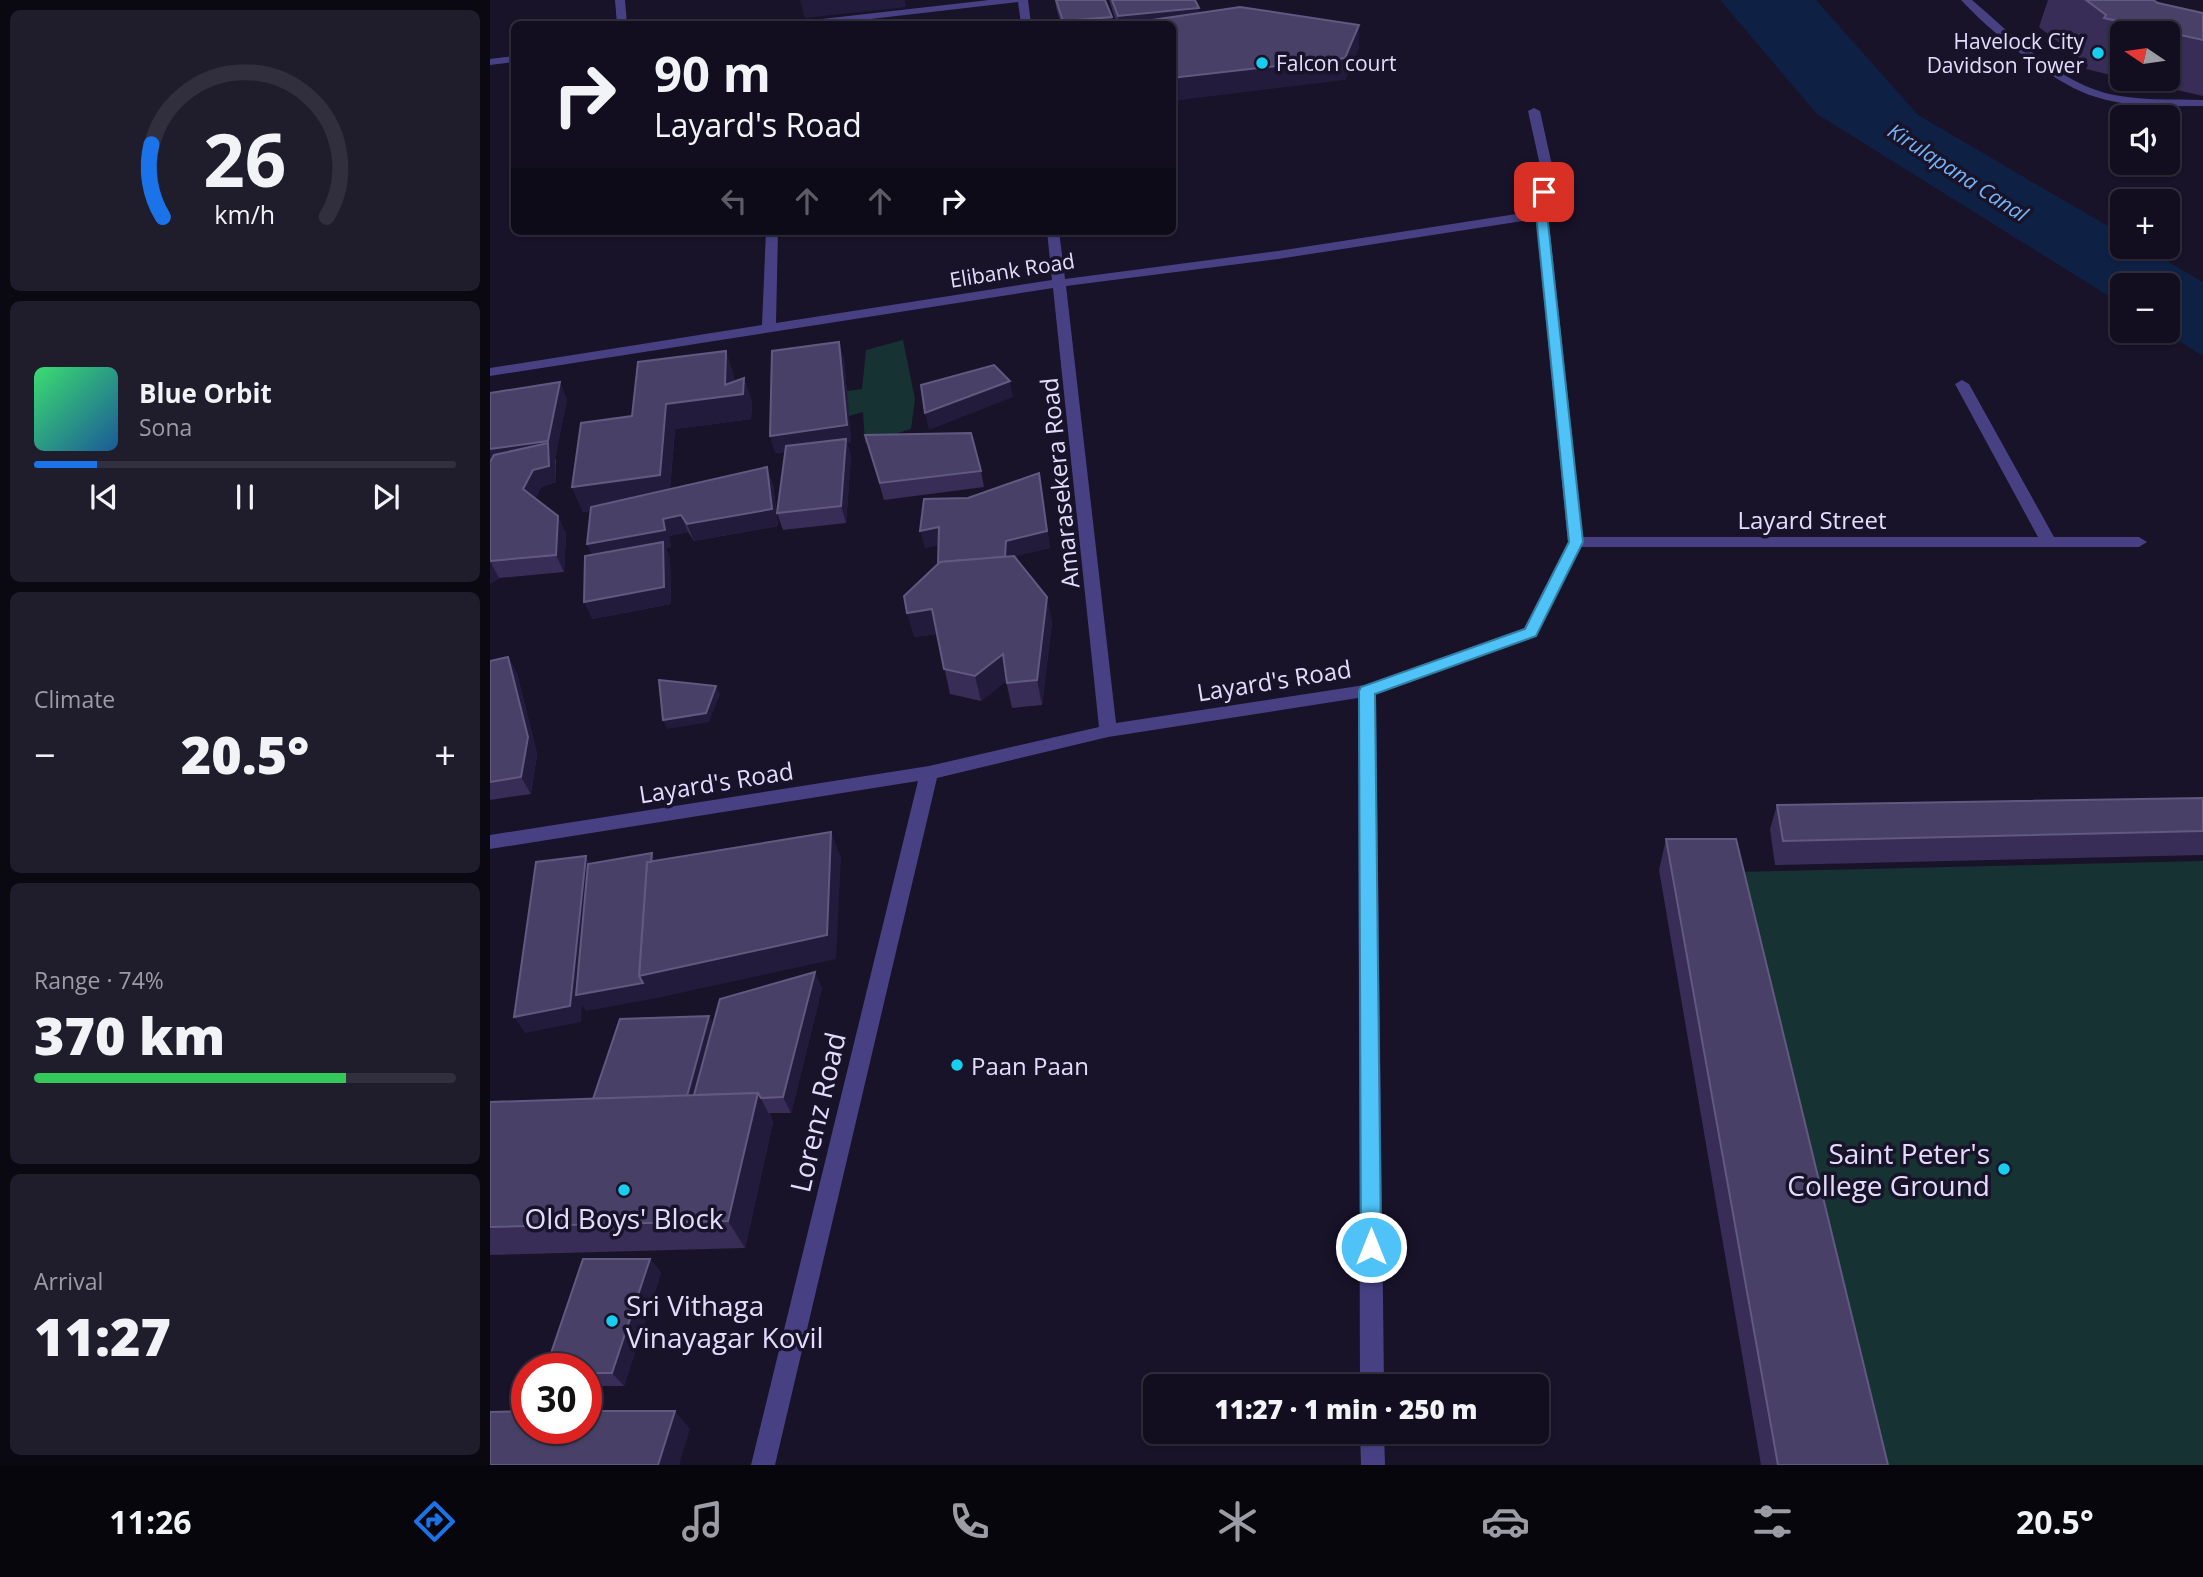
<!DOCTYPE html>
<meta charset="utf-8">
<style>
:root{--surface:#120e1f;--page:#1f1c2c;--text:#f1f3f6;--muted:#9c9ca4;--line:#312e3d;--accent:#1a73e8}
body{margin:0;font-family:"Open Sans",sans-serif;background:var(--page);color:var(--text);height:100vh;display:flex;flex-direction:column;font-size:26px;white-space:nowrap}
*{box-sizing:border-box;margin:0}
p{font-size:23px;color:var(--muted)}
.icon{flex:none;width:38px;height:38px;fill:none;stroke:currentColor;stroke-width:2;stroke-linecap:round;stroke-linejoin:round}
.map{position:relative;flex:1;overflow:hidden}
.sheet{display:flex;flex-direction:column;gap:10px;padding:10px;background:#0a0811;width:490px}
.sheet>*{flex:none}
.guide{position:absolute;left:21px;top:21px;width:665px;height:214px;border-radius:10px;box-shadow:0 2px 5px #0004,0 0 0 2px var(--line);background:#120e1f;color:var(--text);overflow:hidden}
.needle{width:46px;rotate:283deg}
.controls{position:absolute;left:1620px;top:21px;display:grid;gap:14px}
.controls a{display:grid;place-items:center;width:70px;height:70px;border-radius:10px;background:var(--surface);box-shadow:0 2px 5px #0004,0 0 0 2px var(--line);font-size:35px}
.speed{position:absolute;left:21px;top:1353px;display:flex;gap:14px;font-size:35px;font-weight:700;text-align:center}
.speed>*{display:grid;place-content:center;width:91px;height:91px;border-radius:50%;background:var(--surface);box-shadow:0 2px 5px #0004,0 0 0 2px var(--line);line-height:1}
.speed .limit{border:10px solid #d22;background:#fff;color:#111}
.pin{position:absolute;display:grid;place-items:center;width:60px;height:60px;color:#fff;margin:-30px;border-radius:14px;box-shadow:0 4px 10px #0006}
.me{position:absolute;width:77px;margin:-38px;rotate:0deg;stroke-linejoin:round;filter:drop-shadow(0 0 5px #0008)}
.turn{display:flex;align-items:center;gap:24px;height:147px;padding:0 28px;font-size:32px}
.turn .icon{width:91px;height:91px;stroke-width:2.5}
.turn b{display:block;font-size:49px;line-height:60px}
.lanes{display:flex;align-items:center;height:66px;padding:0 28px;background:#0003;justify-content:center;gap:35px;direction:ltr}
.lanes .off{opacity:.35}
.big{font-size:52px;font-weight:800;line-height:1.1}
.sheet .card{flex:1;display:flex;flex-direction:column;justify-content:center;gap:10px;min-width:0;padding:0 24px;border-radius:10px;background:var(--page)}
.sheet .dial{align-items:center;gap:0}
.dial svg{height:182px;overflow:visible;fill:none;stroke:var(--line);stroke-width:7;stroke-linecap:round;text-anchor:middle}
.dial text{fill:var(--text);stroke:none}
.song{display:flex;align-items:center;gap:21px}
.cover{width:84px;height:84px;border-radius:10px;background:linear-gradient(135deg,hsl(140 70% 55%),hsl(210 70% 35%))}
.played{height:7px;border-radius:4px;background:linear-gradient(90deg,var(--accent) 15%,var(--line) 15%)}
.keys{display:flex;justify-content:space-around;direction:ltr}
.heat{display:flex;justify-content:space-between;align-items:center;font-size:38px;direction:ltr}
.charge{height:10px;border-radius:5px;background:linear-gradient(90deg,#34c759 74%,var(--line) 0)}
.trip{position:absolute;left:653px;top:1374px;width:406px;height:70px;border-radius:10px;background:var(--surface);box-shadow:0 2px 5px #0004,0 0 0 2px var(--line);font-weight:800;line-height:70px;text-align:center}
.tabs{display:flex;height:112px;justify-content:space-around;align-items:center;background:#07060c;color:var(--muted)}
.tabs .icon{width:49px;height:49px}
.tabs .current{color:var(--accent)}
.tabs b{font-size:32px;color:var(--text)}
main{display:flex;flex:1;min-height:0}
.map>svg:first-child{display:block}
.green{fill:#163232}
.water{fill:#0f2045}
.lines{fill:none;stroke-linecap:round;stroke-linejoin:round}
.minor{fill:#474184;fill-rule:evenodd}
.wall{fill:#372d56}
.shaded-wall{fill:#231b3c}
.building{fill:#494068;stroke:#61597f;stroke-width:2}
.route{fill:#4fc3f7;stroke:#337fa1;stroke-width:2}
.poi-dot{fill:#17ceef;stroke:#181329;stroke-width:2.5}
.labels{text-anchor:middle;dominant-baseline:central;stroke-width:7;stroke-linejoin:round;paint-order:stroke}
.far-poi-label{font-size:21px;fill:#e2ddfd;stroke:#181329;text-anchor:end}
.far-water-label{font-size:21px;font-style:italic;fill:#72b2f5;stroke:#181329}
.far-street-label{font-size:21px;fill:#e2ddfd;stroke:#181329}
.street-label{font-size:24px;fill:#e2ddfd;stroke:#181329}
.poi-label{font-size:24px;fill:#e2ddfd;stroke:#181329;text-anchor:start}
.near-street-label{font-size:28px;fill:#e2ddfd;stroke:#181329}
.near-poi-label{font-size:28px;fill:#e2ddfd;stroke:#181329;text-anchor:end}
</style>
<main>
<section class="sheet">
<div class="card dial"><svg viewBox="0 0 100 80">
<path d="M14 69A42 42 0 1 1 86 69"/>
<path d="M14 69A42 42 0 0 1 9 37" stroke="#1a73e8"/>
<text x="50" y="56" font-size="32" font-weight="700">26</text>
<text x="50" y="72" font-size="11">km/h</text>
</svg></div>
<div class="card">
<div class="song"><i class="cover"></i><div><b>Blue Orbit</b><p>Sona</p></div></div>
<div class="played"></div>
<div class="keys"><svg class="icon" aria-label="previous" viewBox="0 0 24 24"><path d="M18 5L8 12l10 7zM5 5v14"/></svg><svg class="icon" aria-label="pause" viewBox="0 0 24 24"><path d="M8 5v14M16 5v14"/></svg><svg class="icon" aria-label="next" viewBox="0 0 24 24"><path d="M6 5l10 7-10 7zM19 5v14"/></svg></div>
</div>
<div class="card"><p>Climate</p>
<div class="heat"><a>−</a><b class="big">20.5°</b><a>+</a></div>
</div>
<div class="card"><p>Range · 74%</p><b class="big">370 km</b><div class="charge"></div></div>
<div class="card"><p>Arrival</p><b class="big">11:27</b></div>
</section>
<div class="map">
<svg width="1713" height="1465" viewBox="0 0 1713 1465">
<rect width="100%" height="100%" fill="#181329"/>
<g class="green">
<polygon points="413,340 425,399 421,429 375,443 373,412 359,416 357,391 372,389 376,350"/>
<polygon points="1713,861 1713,1465 1386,1465 1245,872"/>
</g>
<polygon class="water" points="1230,0 1326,0 1428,115 1633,235 1633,247 1653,247 1713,282 1713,356 1673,331 1678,331 1678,285 1633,285 1633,305 1327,114"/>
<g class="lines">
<g class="minor">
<polygon points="125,0 135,0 137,24 127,24"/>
<polygon points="499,0 538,0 541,24 531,24 528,2 337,24 309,24 314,21"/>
<path d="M1471 0H1482C1522 34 1564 79 1615 93 1647 101 1681 99 1713 100V106C1677 106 1640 108 1606 97 1564 85 1501 32 1471 0Z"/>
<polygon points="24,56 24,62 0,65 0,59"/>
<path d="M1044 108 1050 111 1063 170 1058 214 1093 537H1548L1465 384 1472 380 1479 384 1564 537H1649L1657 542 1649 547H1091L1046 636 886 694 894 1386H870L868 698 618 737 447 778 285 1465H261L428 781 0 849V835L439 766 609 727 563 288 0 376V368L272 325 276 231H288L286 323 562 280 557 231H569L575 279 788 251 1046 211 1051 170 1038 111ZM1046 219 1078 542 1034 628 875 685 626 723 576 286 788 259Z"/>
<polygon points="870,1432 894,1432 895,1465 871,1465"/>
</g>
</g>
<g class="wall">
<polygon points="565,0 615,0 622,17 623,24 571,24 566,7"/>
<polygon points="619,0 705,0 710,13 869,47 855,80 682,24 627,24"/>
<polygon points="1558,0 1663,0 1668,3 1713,13 1713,96 1638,79 1678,79 1678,33 1633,33 1633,78 1596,69 1598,65 1549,27"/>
<polygon points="354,359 361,442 357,443 361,456 356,523 293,530 287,513 295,452 285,453"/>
<polygon points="244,375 244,382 254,378 262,402 261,419 185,429 180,489 283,484 288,526 204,541 198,532 179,536 181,547 176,548 180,559 181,604 102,619 102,555 97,544 100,511 93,512 82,487 142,416"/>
<polygon points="0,393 77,399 65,458 66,460 66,482 51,487 45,499 76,533 74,572 9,578 0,584"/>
<polygon points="375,435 491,471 494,487 394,500"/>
<polygon points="549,473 560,548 524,556 562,622 552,705 522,708 516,681 491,701 460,694 447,634 424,637 448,564 448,545 435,548 478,498"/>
<polygon points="18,657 27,674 47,754 41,794 0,800 0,661"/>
<polygon points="1713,798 1713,855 1285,865 1280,829 1287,805"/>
<polygon points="1176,839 1398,1465 1271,1465 1169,870"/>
<polygon points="332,988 301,1113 279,1113 283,1122 255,1248 0,1255 0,1102 103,1099 223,1024"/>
<polygon points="160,1259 171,1273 134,1386 96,1386 96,1368"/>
</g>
<g class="shaded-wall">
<polygon points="310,0 415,0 416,7 315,18"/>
<polygon points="709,8 710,22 682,24 629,24 628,16"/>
<polygon points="869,25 869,47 855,80 682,101 682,78"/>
<polygon points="349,342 354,359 361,442 357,443 361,456 356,523 351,506 356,443 285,453 280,436"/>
<polygon points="236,351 244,375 243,396 254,378 262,402 261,419 185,429 179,500 93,512 82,487 176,404 235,385"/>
<polygon points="520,381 523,397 439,430 435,413"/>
<polygon points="70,382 77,399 65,458 66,482 51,487 41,506 0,467 0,449"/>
<polygon points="277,467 283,484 288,526 204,541 197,524"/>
<polygon points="549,473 560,548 519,558 514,560 516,541"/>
<polygon points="191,515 198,532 179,536 181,547 176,548 180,559 181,604 102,619 94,602 104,561 97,544 173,519"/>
<polygon points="68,516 76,533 74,572 66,555"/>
<polygon points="449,527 453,544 435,548 430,531"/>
<polygon points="0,561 9,578 0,584"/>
<polygon points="557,597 562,622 552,705 547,680"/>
<polygon points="442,609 448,634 424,637 417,613"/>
<polygon points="513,654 519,679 491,701 485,676"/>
<polygon points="18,657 27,674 47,754 41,794 31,777"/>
<polygon points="226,686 230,694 219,722 177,729 173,720"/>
<polygon points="341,832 351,857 346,959 162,999 96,1011 92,1005 91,1022 35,1033 24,1017 96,856 105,872 149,976 162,853 170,870"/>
<polygon points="325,972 332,988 301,1113 293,1097"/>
<polygon points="219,1016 227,1032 209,1100 195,1101"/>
<polygon points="268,1093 283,1122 255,1248 238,1221"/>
<polygon points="160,1259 171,1273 134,1386 122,1373"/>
<polygon points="185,1411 200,1429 189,1465 168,1465"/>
</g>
<g class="building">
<polygon points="566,0 615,0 622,17 573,21"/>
<polygon points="622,0 705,0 709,8 628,16"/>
<polygon points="1596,0 1663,0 1668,3 1713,13 1713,40 1614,18 1616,15"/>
<polygon points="750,7 869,25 855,58 682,78 682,24 635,24"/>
<polygon points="349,342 357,425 280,436 282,351"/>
<polygon points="236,351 235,385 254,378 253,394 176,404 170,475 82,487 91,423 142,416 148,362"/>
<polygon points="504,365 520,381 435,413 431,385"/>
<polygon points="70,382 58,441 0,449 0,393"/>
<polygon points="481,433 491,471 390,483 375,435"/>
<polygon points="356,439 351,506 287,513 296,446"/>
<polygon points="58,443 59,466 43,470 33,489 68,516 66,555 0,561 0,462 4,455"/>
<polygon points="277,467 282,509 197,524 191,515 173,519 175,530 97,544 101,507"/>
<polygon points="549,473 557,531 516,541 515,557 450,562 448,564 449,527 430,531 434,499 478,498"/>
<polygon points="173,542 174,587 94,602 95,556"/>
<polygon points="524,556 557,597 547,680 517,683 513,654 485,676 454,669 442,609 417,613 414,596 450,562"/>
<polygon points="18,657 38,737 31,777 0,782 0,661"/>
<polygon points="169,680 226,686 216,713 173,720"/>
<polygon points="1713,798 1713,831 1293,841 1287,805"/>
<polygon points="341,832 337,935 149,976 157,862"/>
<polygon points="1176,839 1246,839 1398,1465 1288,1465"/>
<polygon points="162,853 161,862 157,862 149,976 153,983 86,995 98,864"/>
<polygon points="96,856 80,1006 24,1017 46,862"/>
<polygon points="325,972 293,1097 271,1098 268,1093 204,1095 230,999"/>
<polygon points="219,1016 197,1096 103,1099 130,1019"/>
<polygon points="268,1093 238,1221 0,1227 0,1102"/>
<polygon points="93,1259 160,1259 122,1373 96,1373 96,1368 56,1368"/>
<polygon points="37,1411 37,1428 96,1428 96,1411 185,1411 168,1465 0,1465 0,1412"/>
</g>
<polygon class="route" points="1054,189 1060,192 1057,214 1093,542 1046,636 885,694 891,1247 888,1254 881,1257 874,1254 871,1247 869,691 871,687 1035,629 1079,542 1046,214 1049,192"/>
<g class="poi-dot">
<circle cx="1608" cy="53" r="7"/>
<circle cx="772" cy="63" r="7"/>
<circle cx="467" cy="1065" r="7"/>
<circle cx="1514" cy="1169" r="7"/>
<circle cx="134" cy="1190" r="7"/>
<circle cx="122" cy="1321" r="7"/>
</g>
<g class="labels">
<g class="far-poi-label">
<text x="1594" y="41">Havelock City<tspan x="1594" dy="24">Davidson Tower</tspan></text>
<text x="786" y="63" text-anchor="start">Falcon court</text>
</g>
<g class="far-water-label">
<text transform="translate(1468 172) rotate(33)">Kirulapana Canal</text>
</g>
<g class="far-street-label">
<text transform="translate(522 270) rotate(-9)">Elibank Road</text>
</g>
<g class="street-label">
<text transform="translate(569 483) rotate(-96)">Amarasekera Road</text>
<text x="1322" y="519">Layard Street</text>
<text transform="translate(784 680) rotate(-9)">Layard's Road</text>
<text transform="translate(226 782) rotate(-9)">Layard's Road</text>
</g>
<g class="poi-label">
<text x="481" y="1065">Paan Paan</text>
</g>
<g class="near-street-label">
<text transform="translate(327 1112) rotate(-77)">Lorenz Road</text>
</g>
<g class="near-poi-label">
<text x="1500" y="1153">Saint Peter's<tspan x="1500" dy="32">College Ground</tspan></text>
<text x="134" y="1218" text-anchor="middle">Old Boys' Block</text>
<text x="136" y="1305" text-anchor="start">Sri Vithaga<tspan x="136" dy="32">Vinayagar Kovil</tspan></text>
</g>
</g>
</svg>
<div class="controls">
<a><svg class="needle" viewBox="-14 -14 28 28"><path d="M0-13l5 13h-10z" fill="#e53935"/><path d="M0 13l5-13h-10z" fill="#9c9ca4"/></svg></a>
<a><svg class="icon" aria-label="sound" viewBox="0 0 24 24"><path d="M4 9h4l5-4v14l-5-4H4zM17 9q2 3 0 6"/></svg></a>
<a>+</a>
<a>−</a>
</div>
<div class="speed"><div class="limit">30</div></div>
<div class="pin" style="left:1054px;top:192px;background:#d93025"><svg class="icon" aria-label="arrive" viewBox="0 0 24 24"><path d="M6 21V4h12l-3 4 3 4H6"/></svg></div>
<svg class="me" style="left:881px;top:1247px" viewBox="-20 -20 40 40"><circle r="17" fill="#4fc3f7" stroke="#fff" stroke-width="3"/><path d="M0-11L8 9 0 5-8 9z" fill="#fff"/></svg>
<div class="trip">11:27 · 1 min · 250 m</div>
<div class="guide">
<div class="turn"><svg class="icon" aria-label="right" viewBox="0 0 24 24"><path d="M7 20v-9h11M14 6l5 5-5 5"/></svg><div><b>90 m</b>Layard's Road</div></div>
<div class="lanes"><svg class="icon off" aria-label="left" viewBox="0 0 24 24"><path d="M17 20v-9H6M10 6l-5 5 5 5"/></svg><svg class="icon off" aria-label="ahead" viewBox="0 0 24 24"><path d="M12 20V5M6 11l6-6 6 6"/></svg><svg class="icon off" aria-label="ahead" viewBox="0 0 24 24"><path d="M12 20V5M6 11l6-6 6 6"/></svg><svg class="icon" aria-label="right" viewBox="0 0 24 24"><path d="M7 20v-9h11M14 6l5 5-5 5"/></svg></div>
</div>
</div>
</main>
<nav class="tabs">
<b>11:26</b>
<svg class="icon current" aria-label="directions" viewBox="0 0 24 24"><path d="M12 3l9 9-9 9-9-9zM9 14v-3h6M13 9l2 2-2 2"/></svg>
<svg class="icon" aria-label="music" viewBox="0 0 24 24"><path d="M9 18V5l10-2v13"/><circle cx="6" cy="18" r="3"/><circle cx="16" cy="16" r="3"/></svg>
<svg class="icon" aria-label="phone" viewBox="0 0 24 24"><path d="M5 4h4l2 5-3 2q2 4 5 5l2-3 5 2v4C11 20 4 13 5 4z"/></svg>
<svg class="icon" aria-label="climate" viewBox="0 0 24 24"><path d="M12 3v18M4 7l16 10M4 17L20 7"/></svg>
<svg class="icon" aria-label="car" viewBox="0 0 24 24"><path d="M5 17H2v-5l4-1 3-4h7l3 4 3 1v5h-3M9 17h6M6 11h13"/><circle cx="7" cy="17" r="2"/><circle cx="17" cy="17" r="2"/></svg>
<svg class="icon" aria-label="filters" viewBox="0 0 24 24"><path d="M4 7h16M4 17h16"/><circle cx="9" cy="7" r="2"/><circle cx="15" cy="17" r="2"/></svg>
<b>20.5°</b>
</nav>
